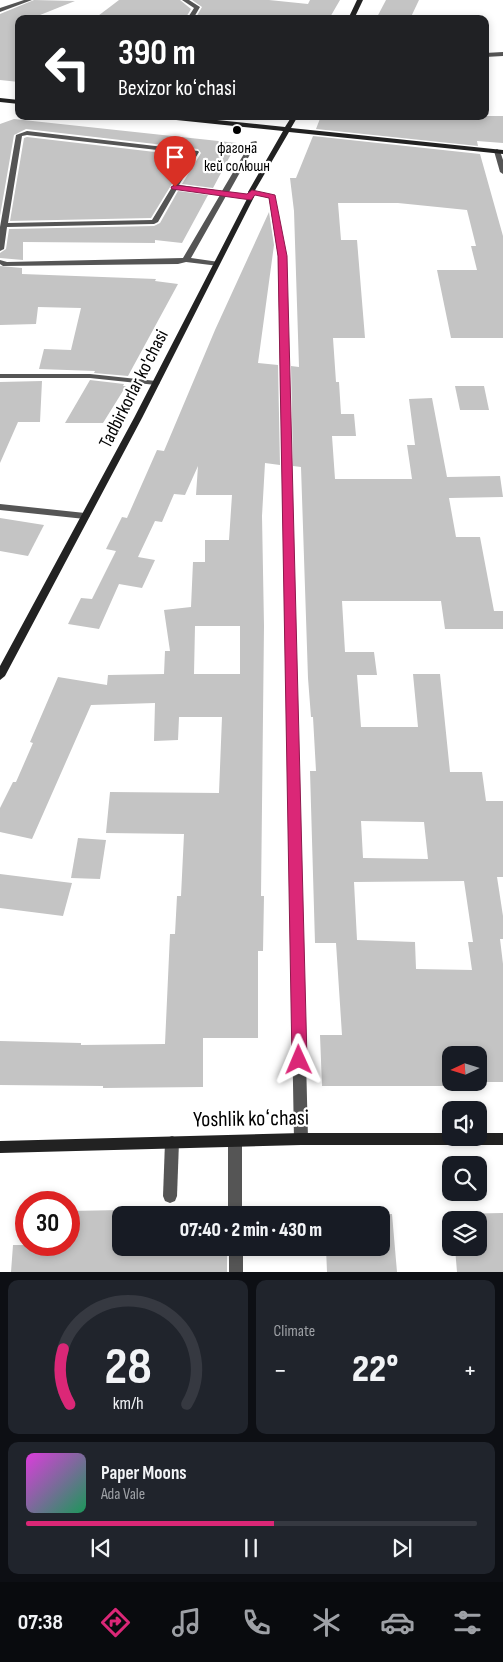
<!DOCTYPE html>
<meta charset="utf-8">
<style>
:root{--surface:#171b24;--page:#20242c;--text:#f1f3f6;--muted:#9ea1a6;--line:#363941;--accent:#db2777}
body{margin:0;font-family:"Sofia Sans Condensed",sans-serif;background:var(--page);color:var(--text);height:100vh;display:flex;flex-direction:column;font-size:19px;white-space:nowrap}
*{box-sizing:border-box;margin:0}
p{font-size:16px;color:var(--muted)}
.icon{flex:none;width:28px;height:28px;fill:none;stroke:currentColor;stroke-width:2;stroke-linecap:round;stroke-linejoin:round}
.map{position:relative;height:1272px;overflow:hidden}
.drawer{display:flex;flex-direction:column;gap:8px;padding:8px;background:#0d0f14;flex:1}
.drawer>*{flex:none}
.banner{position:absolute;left:15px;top:15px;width:474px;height:105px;border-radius:10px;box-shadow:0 2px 8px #0003;background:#202124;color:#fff;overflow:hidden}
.needle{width:32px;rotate:266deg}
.controls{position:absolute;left:442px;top:1046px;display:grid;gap:10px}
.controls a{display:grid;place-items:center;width:45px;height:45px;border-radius:10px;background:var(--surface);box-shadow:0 2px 8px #0003;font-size:25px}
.speed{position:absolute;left:15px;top:1191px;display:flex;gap:10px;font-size:25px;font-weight:700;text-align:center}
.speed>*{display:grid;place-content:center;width:65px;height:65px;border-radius:50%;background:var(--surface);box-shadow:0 2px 8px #0003;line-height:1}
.speed .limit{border:8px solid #d22;background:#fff;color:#111}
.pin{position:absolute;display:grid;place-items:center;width:42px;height:42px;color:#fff;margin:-51px -21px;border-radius:50% 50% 50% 0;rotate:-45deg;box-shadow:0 0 5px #0007}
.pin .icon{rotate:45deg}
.me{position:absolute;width:55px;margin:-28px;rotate:359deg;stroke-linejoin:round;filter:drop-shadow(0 0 4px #0008)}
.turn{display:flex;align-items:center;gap:18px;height:105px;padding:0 20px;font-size:22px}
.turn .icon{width:65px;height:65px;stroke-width:2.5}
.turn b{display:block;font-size:35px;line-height:42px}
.big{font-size:38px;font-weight:800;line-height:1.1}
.drawer .widget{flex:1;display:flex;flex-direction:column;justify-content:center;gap:8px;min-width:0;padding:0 18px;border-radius:10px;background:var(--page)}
.drawer .dial{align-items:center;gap:0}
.dial svg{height:130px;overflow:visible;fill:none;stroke:var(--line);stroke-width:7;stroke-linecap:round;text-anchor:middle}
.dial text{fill:var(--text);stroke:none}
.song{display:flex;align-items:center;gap:15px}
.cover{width:60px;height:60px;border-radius:8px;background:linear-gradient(135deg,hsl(300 70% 55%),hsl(150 70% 35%))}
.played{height:5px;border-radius:2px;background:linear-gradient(90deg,var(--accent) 55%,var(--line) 55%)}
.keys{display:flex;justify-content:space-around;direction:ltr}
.heat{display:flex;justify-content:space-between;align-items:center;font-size:28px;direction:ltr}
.drawer .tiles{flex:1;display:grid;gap:8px;grid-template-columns:1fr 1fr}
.widget:last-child{grid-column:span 2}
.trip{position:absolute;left:112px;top:1206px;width:278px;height:50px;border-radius:10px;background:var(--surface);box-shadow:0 2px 8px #0003;font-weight:800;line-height:50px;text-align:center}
.dock{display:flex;height:80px;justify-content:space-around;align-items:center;background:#090b0e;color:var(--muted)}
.dock .icon{width:35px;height:35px}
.dock .selected{color:var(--accent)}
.dock b{font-size:22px;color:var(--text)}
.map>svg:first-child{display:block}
.building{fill:#c4c4c4;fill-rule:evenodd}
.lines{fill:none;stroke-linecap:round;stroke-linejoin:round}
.lane{fill:#555;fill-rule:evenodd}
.street{fill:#555;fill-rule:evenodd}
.secondary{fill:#222;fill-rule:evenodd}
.route{fill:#db2777;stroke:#8e194d}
.poi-dot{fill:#000;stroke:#fff;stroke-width:2}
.labels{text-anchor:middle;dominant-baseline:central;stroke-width:4.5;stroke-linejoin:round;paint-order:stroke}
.far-poi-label{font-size:16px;fill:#000;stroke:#fff}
.street-label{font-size:19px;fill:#000;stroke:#fff}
.near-street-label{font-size:22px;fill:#000;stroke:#fff}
</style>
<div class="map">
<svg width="503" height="1272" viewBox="0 0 503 1272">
<rect width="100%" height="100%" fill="#fff"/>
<g class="building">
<polygon points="34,0 75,1 30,19 19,19 19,82 0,80 0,14"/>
<polygon points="119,0 180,0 191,9 185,19 94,19"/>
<polygon points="192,0 269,0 308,4 310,0 340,0 329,19 195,19 202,7"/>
<polygon points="386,0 419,0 410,19 376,19"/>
<polygon points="321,116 503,116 503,143 477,141 478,146 316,129"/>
<polygon points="14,119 237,143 213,188 182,184 201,153 198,149 26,129 14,135 0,216 0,124"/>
<path d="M313 136 480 154 503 236V338H451L437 270H477L471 246H476L467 210 398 203H338L341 240H357L365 338H333L336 382H339L341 414H354L356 436H332L335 479H412L407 445H415L409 399 432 398 447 477 500 476 503 497 449 498 456 537H480L494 611H503V629H445L441 601H342L345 652H374L377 675H357L361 727H418L413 674H440L450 772H482L486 801H503V877H497L503 916V939H500L503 964V1082H479V1055H451V1082H478L479 1086H322L320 1035H342L336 943H315L310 771H316L313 717H311L308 678 301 467 293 466 291 366 299 367 294 211 290 178H296ZM361 821 424 822 428 859 363 858ZM464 881 473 942H468L472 970 416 969 415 942 357 940 354 882Z"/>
<polygon points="27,137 189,156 151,218 10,221 24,138"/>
<polygon points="178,191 208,195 182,243 155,240 155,243 23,242 23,260 0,258 0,253 6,249 9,229 154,226 160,223"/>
<path d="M269 212 274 245 258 363 278 365 280 465 265 463 262 516 264 626 261 896H264L263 951H258V1038H203V1087L103 1088V1086L0 1085V1041L81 1043V1045L165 1044 170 934H175L177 896H181L184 834 106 833 110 792 219 793 222 717H179L178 740 154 741 155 703 91 705 32 839 0 832V808L13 782H16L33 743 30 742 58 677 107 685 108 675 164 674 165 651H170L164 610 191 607 193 562H205V540H229L232 495H196L198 466 185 495 174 494 162 522 155 521 138 557 155 560 142 588 119 584 99 629 68 624 81 598 92 599 116 551 106 549 122 517 127 518 157 450 164 451 215 330ZM195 626H240V674H194Z"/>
<polygon points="0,266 22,268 22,274 156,279 155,281 178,284 128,376 94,373 95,371 39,369 44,349 71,350 81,308 38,307 36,324 0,325"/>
<polygon points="90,380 124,384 123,386 126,386 103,423 65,423"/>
<polygon points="42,381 40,422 18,422 0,463 0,382"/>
<polygon points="455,386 484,386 489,410 460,410"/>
<polygon points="0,518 44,525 28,556 0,551"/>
<polygon points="78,838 106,840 100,879 71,878"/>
<polygon points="0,874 72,883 63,916 0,908"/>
<polygon points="226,1208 226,1215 121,1215 121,1248 227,1248 227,1272 11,1272 13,1245 69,1245 69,1211"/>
<polygon points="503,1213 503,1272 457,1272 455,1248 479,1248 479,1220 452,1220 451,1214"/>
<polygon points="392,1214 397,1272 327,1272 326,1248 381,1248 381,1215 324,1215"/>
</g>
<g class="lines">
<g class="lane">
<polygon points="24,0 32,0 0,12 0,8"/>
<polygon points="182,0 189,0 200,7 193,19 187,19 194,8"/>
<path d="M27 131 198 151 199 152 179 185 222 191 251 142 256 141 257 142 229 192 251 195 254 197 251 199 226 196 191 258 219 262V266L186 262 178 264 3 266 0 264V260L7 262 183 258 220 195 177 189 158 222 154 224 7 227 4 249 0 251V227L16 135ZM27 135 192 154 152 220 8 223 22 136Z"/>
<polygon points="172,1136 177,1138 179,1142 177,1196 175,1201 170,1203 165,1201 163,1196 165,1142 167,1138"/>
</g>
<g class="street">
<polygon points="503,52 503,56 485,57 485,53"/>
<polygon points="497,149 500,151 503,160 503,174 500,172 494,151"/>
<polygon points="251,190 275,197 286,256 308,1139 306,1143 301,1145 296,1143 294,1139 278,256 269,198 249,193 248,192"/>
<polygon points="0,374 90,374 156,381 160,383 156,385 90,378 0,378"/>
<polygon points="0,504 85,513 90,516 85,519 0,510"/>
<polygon points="235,1135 240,1137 242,1141 242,1215 228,1215 228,1141 230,1137"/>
<rect x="229" y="1248" width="14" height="24"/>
</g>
<g class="secondary">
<polygon points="357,0 363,0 354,19 348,19"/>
<polygon points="0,98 19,100 19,104 0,102"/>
<polygon points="154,116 178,116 285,127 292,116 298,116 291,128 503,150 503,154 289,132 254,192 254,197 142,418 5,676 0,680 0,666 134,418 248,197 248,192 283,131 157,118"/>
<polygon points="301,1133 451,1133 451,1138 479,1138 479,1133 503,1133 503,1145 301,1145 0,1153 0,1141"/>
</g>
</g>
<polygon class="route" points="175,185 247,194 252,190 275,195 287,256 307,1060 304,1065 299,1067 294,1065 292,1060 278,256 269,198 255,195 251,200 172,189 171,187"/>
<circle class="poi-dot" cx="237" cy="130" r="5"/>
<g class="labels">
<g class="far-poi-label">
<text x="237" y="148">фагона<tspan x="237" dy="18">кей солюшн</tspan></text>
</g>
<g class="street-label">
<text transform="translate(134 389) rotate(-63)">Tadbirkorlar ko'chasi</text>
</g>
<g class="near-street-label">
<text transform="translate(251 1119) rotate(-1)">Yoshlik koʻchasi</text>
</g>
</g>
</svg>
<div class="controls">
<a><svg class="needle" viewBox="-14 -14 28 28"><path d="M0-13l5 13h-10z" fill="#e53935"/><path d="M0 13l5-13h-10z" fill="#9ea1a6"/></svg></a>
<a><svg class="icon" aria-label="sound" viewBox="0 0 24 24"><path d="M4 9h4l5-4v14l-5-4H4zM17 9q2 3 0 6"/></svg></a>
<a><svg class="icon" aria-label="search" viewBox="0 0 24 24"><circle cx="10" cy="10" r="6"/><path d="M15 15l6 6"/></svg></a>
<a><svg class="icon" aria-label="layers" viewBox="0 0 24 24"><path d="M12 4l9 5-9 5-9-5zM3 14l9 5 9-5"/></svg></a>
</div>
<div class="speed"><div class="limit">30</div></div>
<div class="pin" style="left:175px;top:187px;background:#d93025"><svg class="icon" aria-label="arrive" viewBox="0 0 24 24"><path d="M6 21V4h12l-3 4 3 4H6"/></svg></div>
<svg class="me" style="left:299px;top:1060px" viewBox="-20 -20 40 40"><path d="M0-17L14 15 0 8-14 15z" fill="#db2777" stroke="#fff" stroke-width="4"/></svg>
<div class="trip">07:40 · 2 min · 430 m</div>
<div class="banner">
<div class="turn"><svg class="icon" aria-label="left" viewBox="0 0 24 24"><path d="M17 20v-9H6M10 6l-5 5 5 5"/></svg><div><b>390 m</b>Bexizor koʻchasi</div></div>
</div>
</div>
<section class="drawer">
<div class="tiles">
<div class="widget dial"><svg viewBox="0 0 100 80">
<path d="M14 69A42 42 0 1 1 86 69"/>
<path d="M14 69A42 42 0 0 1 10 35" stroke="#db2777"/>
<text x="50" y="56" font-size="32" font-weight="700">28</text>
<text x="50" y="72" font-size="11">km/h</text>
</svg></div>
<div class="widget"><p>Climate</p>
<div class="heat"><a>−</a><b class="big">22°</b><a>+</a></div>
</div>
<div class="widget">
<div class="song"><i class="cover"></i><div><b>Paper Moons</b><p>Ada Vale</p></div></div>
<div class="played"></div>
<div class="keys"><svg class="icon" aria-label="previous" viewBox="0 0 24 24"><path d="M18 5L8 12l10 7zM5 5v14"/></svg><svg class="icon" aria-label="pause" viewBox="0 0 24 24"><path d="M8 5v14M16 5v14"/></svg><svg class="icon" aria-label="next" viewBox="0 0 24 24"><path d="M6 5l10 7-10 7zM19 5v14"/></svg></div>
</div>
</div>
</section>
<nav class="dock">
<b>07:38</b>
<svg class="icon selected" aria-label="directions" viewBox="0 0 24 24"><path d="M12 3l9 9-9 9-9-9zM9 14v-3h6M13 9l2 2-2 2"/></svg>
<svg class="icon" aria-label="music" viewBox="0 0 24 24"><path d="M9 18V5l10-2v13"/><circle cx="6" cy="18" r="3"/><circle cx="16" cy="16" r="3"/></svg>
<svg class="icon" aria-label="phone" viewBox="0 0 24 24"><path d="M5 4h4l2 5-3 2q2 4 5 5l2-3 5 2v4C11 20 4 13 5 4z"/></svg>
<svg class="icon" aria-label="climate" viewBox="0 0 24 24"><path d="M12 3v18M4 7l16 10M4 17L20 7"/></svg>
<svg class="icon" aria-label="car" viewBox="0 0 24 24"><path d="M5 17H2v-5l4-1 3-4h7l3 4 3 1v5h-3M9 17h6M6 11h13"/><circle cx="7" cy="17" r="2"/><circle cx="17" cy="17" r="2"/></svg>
<svg class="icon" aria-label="filters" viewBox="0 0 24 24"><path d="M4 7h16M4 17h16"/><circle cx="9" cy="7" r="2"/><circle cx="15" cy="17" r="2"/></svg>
</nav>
